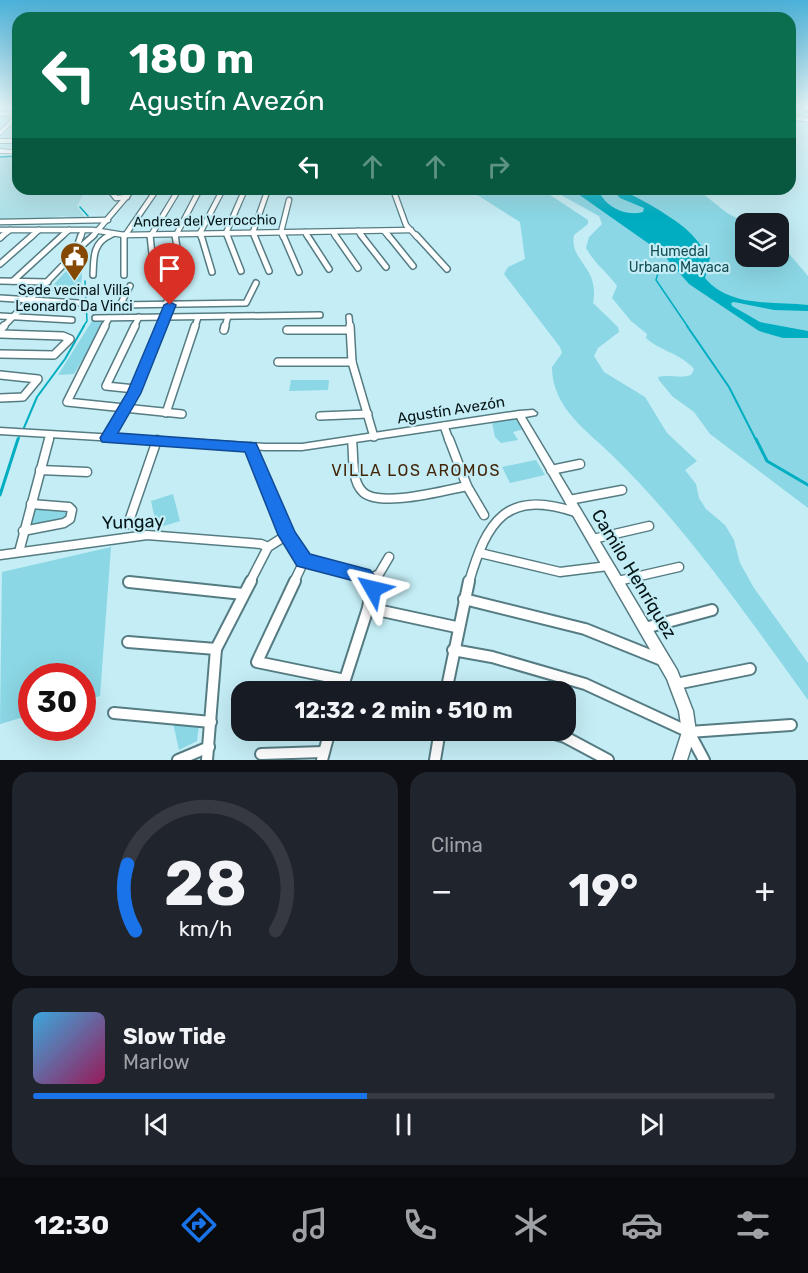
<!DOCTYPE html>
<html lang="es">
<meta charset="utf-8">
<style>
:root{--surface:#171b24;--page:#20242c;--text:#f1f3f6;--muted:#9ea1a6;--line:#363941;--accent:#1a73e8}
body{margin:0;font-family:Rubik,sans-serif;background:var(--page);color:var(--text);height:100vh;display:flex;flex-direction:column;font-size:22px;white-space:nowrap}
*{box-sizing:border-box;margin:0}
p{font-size:20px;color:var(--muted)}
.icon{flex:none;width:33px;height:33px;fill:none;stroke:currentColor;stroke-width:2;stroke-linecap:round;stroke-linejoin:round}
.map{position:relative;height:760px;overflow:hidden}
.drawer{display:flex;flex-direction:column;gap:12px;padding:12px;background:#0d0f14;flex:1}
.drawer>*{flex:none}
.hud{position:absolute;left:12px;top:12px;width:784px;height:183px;border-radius:18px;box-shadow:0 6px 24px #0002;background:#0b6e4f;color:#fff;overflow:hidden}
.buttons{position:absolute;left:735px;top:213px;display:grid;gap:12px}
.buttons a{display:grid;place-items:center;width:54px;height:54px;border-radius:12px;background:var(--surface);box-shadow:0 6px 24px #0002;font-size:30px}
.speed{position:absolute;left:18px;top:663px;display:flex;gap:12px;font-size:30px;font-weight:700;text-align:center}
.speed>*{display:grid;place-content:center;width:78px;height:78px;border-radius:50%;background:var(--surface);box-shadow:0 6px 24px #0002;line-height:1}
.speed .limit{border:9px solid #d22;background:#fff;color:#111}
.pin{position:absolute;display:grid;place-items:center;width:51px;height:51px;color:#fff;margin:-62px -26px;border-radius:50% 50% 50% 0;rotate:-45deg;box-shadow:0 0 6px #0007}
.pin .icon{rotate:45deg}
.me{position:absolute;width:66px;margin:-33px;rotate:307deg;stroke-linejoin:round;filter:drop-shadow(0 0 4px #0008)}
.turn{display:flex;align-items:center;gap:21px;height:126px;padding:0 18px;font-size:27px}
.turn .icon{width:78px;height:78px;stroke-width:2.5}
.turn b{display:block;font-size:42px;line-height:51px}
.lanes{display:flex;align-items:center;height:57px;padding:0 18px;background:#0003;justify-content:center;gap:30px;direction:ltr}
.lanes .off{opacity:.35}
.big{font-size:45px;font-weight:700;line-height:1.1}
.drawer .card{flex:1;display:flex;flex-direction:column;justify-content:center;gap:9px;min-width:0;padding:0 21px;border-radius:18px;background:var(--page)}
.drawer .dial{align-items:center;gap:0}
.dial svg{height:156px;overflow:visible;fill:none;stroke:var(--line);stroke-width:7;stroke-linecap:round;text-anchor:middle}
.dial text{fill:var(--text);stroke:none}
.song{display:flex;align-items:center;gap:18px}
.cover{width:72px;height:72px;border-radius:9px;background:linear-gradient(135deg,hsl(200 70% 55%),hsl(330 70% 35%))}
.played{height:6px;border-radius:3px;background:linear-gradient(90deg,var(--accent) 45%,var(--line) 45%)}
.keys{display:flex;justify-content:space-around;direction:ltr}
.heat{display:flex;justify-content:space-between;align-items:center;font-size:33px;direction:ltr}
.drawer .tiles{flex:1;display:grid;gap:12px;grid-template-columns:1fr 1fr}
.card:last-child{grid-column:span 2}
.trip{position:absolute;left:231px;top:681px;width:345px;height:60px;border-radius:18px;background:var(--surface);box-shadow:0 6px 24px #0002;font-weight:700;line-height:60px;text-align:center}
.tab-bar{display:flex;height:96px;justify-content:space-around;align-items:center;background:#090b0e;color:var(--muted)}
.tab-bar .icon{width:42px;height:42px}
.tab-bar .active{color:var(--accent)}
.tab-bar b{font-size:27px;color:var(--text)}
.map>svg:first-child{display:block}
.built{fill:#aee0e8}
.green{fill:#8bd7e5}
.water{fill:#00adc1}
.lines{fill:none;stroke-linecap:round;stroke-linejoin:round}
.stream-far2{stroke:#00adc1;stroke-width:1.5}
.stream-far1{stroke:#00adc1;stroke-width:2}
.stream{stroke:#00adc1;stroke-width:3}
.minor-far5-casing{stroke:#567c83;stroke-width:5}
.minor-far4-casing{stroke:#567c83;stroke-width:7}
.minor-far3-casing{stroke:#567c83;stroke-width:8}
.minor-far2-casing{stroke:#567c83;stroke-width:10}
.minor-far1-casing{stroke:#567c83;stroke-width:11}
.minor-casing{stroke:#567c83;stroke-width:14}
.tertiary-casing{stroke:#567c83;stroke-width:3}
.secondary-casing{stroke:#567c83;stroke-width:3}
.minor-far5{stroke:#fff;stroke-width:4}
.minor-far4{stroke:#fff;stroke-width:4.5}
.minor-far3{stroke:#fff;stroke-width:5}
.minor-far2{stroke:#fff;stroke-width:7}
.minor-far1{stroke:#fff;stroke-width:8}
.minor{stroke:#fff;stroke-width:10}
.tertiary{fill:#fff;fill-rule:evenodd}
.secondary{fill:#bee0e5;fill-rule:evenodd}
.route{fill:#1a73e8;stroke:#114b97;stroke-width:1.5}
.labels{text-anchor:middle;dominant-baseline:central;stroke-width:4.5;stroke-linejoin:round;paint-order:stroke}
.far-street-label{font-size:14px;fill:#061517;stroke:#c4edf5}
.far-park-label{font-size:14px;fill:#124d56;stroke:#c4edf5}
.far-poi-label{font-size:14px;fill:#061517;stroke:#c4edf5}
.street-label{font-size:15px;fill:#061517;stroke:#c4edf5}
.neighbourhood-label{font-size:16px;letter-spacing:1.5px;fill:#432509;stroke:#c4edf5}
.near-street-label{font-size:18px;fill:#061517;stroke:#c4edf5}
</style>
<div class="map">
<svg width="808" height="760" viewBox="0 0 808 760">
<rect width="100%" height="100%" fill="#c4edf5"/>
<polygon class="built" points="18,157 18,189 86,189 77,206 86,219 61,216 37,220 0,220 0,158"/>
<g class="green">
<path d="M468 189H541L588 220V224L574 235C569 262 600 266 593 303L618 327 619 332 598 348 594 356 604 372 645 397 667 433 697 461 685 470 696 484 699 498 706 509 725 525 734 540 740 563 754 588 808 663V700C747 616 689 531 615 458 589 432 552 409 552 367L562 353 560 347 504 274 508 267 525 259 520 222Z"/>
<path d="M550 189H697L727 213 746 223V256H778L779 242 808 276V508L710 434 694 412 672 396 659 380 658 377C669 374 680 379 691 375L694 369C682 354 660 351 646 338L647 334 631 321 612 298 617 286C608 273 594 263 586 248L589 237 602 224 599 216Z"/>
<polygon points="83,252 81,292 48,291"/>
<polygon points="106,320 74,374 58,375 92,321"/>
<polygon points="291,380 329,380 328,390 289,391"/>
<polygon points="516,419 524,429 513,432 518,440 501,443 495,437 492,422"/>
<polygon points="536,460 545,475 510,483 502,467"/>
<polygon points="173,494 180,521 157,528 151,501"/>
<polygon points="35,507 69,509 67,519 29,528"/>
<polygon points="111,547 100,696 83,701 82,676 32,676 31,715 0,724 2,572"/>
<polygon points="173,723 199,725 197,741 179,750"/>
</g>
<path class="water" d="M571 189H598C604 206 625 217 643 212L644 208 620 198 612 189C628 189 672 217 686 229 695 237 703 248 710 258L705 278C730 308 773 301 808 305V311L774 310 734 302 731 303 732 306 760 322 808 331V338H783L759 331 689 284 662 253Z"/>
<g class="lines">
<g class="stream-far2">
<polyline points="0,157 18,156"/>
<polyline points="80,207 88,216"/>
<polyline points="675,266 671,271 658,273 656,280 688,327"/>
<polyline points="83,327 87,321 85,281"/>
</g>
<g class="stream-far1">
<polyline points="687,326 729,387 756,440"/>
<polyline points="23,430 37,397 65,359 84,326"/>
<polyline points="18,440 19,437"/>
</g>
<g class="stream">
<polyline points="756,439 767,461 808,485"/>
<polyline points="0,495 18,439"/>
</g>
<defs>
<g id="minor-far5">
<polyline points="1,109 18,108"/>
<polyline points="0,114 18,113"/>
<polyline points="790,117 808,120"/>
<polyline points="0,133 18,115"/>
<polyline points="0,141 18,141"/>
<polyline points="0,151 18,152"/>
</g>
<g id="minor-far4">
<polyline points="109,189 116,198 127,197"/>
<polyline points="394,192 406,225 417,237"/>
<polyline points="0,222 108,220"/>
<polyline points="0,230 93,230 124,235 411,230"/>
<polyline points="358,231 363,237"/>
<polyline points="384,231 389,237"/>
<polyline points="305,232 308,237"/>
<polyline points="333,232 336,237"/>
<polyline points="1,237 10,230"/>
<polyline points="31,237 39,230"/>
<polyline points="61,237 69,230"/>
<polyline points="81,237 83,230"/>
<polyline points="92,237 133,189"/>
<polyline points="107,237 113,234"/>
<polyline points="124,237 157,189"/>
<polyline points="150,237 179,189"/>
<polyline points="175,237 200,189"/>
<polyline points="201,237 200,233 223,189"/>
<polyline points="228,237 226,233 245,189"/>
<polyline points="255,237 253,232 268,189"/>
<polyline points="283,237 281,232 289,200"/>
</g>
<g id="minor-far3">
<polyline points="124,235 124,275"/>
<polyline points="150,235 154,273"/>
<polyline points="175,235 181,272"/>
<polyline points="201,235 212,272"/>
<polyline points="227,235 241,271"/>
<polyline points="254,235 269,271"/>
<polyline points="283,235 299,272"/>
<polyline points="307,235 329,269"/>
<polyline points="335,235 358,268"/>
<polyline points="361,235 386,267"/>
<polyline points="388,235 413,266"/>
<polyline points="416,235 447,269"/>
<polyline points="0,238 3,235"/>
<polyline points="77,250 94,235"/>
<polyline points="0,264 33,235"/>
<path d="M93 275C94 258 92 244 110 235"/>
<polyline points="0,281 48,282"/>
<polyline points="13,281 63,235"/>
<polyline points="130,286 120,305 246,303 256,283"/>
<polyline points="0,298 78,303"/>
<polyline points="165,305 177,284"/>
<polyline points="0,316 72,320"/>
<polyline points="349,317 350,327"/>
<polyline points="95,318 320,315"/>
<polyline points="3,327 75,253 81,235"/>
<polyline points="104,327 109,318"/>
<polyline points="134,327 139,317"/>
<polyline points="161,327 170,305"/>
<polyline points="195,327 198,317"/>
<polyline points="225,327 228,316"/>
</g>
<g id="minor-far2">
<polyline points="105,326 67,402 182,414"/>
<polyline points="135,326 106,386 135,389"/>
<polyline points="350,326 352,362 374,437"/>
<polyline points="0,330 4,326"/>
<polyline points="224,330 225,326"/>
<polyline points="287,330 348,330"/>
<polyline points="0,334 63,336 70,339 54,355 0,354"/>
<polyline points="278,362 352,362"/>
<polyline points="0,375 38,379 23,397 0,398"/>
<polyline points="166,413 195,326"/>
<polyline points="320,416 368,414"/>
<polyline points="444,426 449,440"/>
<polyline points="108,438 134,393 162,326"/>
<polyline points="49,440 50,435"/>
</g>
<g id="minor-far1">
<polyline points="449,439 467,486 484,515"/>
<path d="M352 441C354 455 351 480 362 491 377 509 446 490 467 486"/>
<polyline points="251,447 287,535 304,561 363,576 370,582"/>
<polyline points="40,470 87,472"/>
<polyline points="551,470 580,464"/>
<polyline points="569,500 622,490"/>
<polyline points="128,524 157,440"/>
<polyline points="23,531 64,523 70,519 72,510 69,507 31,504"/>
<polyline points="593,539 649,526"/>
<polyline points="19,552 49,439"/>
<polyline points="480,553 560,572 608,566"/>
<polyline points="0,555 147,535 261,544 268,547"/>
<polyline points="369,579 379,574 389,557"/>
<polyline points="618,581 679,567"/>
<polyline points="129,582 133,582"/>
<polyline points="250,582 268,547 287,535"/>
<polyline points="294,582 304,561"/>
<path d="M469 582C487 521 506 489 575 512"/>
</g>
<g id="minor">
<polyline points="295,581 257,662 345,680"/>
<polyline points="129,582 243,594"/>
<polyline points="464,599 585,629 662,660"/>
<polyline points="368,608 456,627"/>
<polyline points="645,628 712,610"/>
<polyline points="128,642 216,649"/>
<polyline points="453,650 492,657 585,684 689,732 791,725"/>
<polyline points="676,684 750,669"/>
<polyline points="341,692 368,608 372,584 369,581"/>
<polyline points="446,692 469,581"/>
<polyline points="114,713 211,722"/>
<polyline points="541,730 565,737 608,760"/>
<polyline points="689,732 704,760"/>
<polyline points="261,754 323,752"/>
<polyline points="178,760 209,747"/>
<polyline points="207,760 216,649 251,581"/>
<polyline points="322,760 330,730"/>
<polyline points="435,760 440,730"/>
</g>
<polygon id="tertiary" points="533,410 537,413 536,415 525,417 677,670 693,711 696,732 687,760 673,760 682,732 679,711 667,679 517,418 302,450 265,450 0,434 0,428 265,444 302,444 519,411"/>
<polygon id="secondary" points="800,107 808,108 808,111 801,108"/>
</defs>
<use href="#minor-far5" class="minor-far5-casing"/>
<use href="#minor-far4" class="minor-far4-casing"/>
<use href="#minor-far3" class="minor-far3-casing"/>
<use href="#minor-far2" class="minor-far2-casing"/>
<use href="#minor-far1" class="minor-far1-casing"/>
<use href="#minor" class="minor-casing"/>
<use href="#tertiary" class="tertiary-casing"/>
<use href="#secondary" class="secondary-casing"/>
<use href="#minor-far5" class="minor-far5"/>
<use href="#minor-far4" class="minor-far4"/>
<use href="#minor-far3" class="minor-far3"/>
<use href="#minor-far2" class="minor-far2"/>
<use href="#minor-far1" class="minor-far1"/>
<use href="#minor" class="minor"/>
<use href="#tertiary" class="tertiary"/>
<use href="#secondary" class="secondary"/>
</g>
<linearGradient id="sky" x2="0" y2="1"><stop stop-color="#4bb1d8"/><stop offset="0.5" stop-color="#e4f7fa"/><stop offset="1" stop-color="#e4f7fa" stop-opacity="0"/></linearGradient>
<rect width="808" height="214" fill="url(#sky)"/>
<path class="route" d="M170 302 176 305 141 393 118 433 256 443 295 532 310 554 370 570 382 584 380 595C366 600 366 590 358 582L297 566 278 535 245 452 102 442 100 438 127 393 164 305Z"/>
<defs>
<symbol id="civic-pin" viewBox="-11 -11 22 30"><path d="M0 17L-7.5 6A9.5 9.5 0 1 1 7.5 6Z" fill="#854803" stroke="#c4edf5"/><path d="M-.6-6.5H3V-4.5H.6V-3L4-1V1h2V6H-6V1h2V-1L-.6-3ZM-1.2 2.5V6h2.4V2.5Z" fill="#fff"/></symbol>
</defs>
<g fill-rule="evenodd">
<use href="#civic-pin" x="58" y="240" width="33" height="45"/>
</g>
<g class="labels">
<g class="far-street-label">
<text transform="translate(205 221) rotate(-1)">Andrea del Verrocchio</text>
</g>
<g class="far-park-label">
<text x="679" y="251">Humedal<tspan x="679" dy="16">Urbano Mayaca</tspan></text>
</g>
<g class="far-poi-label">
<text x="74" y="290">Sede vecinal Villa<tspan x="74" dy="16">Leonardo Da Vinci</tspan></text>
</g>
<g class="street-label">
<text transform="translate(451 410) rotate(-9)">Agustín Avezón</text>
</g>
<g class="neighbourhood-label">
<text x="416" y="470">VILLA LOS AROMOS</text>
</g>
<g class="near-street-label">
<text transform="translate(133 522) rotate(-2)">Yungay</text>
<text transform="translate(634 574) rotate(59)">Camilo Henríquez</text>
</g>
</g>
</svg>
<div class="buttons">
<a><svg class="icon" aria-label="layers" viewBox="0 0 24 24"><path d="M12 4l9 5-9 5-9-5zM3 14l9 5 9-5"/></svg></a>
</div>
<div class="speed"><div class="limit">30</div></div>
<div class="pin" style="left:170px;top:305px;background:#d93025"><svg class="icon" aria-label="arrive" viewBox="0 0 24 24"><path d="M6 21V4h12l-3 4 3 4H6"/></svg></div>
<svg class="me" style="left:373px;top:589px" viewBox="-20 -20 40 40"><path d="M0-17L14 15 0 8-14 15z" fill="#1a73e8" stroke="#fff" stroke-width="4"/></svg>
<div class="trip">12:32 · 2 min · 510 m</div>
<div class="hud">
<div class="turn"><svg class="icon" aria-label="left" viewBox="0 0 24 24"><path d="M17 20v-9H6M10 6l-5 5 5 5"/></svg><div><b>180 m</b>Agustín Avezón</div></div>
<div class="lanes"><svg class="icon" aria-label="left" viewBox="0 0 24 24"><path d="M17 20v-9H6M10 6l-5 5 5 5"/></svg><svg class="icon off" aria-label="ahead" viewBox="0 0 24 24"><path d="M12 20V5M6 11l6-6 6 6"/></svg><svg class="icon off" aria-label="ahead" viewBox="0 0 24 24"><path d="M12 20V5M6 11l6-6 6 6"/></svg><svg class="icon off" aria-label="right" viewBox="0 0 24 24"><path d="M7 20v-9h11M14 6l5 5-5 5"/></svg></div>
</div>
</div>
<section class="drawer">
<div class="tiles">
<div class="card dial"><svg viewBox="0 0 100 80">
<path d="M14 69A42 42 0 1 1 86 69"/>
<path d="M14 69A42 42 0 0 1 10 35" stroke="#1a73e8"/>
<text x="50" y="56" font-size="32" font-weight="700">28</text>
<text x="50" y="72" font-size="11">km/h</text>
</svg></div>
<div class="card"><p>Clima</p>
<div class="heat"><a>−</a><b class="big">19°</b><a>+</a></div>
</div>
<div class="card">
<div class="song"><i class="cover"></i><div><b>Slow Tide</b><p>Marlow</p></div></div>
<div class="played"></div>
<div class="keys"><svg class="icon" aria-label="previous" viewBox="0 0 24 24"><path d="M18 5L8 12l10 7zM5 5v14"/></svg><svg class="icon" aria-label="pause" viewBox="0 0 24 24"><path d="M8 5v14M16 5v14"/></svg><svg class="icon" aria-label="next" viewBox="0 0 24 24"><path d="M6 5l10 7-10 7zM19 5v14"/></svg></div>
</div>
</div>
</section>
<nav class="tab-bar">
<b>12:30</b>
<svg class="icon active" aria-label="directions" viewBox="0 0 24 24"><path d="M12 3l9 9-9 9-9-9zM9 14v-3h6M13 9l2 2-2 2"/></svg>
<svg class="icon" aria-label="music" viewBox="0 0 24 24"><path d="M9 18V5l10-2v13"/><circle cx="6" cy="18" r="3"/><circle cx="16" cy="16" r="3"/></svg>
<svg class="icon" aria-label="phone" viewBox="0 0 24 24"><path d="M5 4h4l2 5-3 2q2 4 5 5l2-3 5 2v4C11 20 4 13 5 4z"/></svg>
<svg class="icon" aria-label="climate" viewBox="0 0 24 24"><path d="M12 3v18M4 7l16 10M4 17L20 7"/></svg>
<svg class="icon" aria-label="car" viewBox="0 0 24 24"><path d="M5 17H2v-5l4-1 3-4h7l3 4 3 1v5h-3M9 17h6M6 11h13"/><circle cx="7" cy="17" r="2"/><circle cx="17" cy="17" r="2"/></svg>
<svg class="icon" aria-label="filters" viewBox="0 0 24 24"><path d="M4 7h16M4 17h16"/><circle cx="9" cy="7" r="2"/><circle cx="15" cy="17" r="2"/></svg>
</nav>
